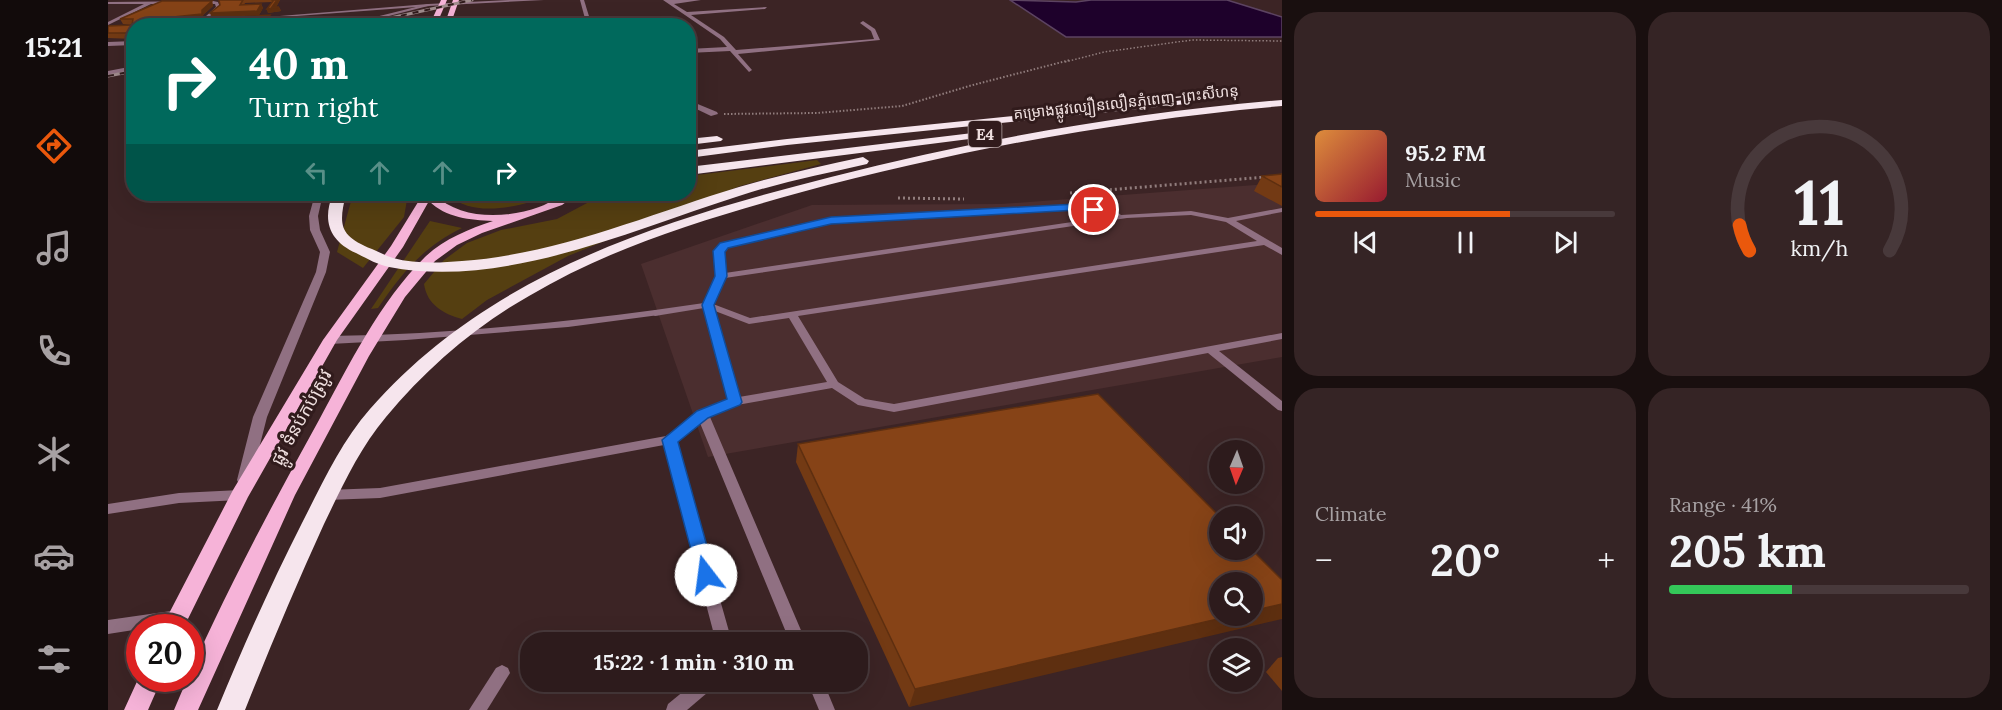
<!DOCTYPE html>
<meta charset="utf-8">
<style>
:root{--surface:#2d1b1c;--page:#352425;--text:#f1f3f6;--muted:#a7a1a3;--line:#48393b;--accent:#ea580c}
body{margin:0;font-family:Lora,"Noto Sans Khmer",serif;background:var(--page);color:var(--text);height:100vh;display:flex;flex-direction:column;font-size:22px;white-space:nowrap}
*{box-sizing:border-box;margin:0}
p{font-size:20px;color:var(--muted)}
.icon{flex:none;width:33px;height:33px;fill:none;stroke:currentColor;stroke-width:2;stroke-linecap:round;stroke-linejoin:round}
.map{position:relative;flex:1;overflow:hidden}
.side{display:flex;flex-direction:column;gap:12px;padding:12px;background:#190f0f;width:720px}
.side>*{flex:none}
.hud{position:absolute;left:18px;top:18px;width:570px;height:183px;border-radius:24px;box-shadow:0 6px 24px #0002,0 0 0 2px var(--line);background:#00695c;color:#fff;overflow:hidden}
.needle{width:39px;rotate:182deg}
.buttons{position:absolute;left:1101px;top:440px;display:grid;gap:12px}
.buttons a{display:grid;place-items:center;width:54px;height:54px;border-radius:50%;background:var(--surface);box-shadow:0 6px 24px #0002,0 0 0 2px var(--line);font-size:30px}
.speed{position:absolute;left:18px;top:614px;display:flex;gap:12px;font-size:30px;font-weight:700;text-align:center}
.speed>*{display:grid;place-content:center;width:78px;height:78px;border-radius:50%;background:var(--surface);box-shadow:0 6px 24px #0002,0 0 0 2px var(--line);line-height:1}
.speed .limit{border:9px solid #d22;background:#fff;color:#111}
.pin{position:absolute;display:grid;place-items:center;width:51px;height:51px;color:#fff;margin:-26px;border:3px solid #fff;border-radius:50%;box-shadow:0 2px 6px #0007}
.me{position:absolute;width:66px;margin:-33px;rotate:345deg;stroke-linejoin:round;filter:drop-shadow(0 0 4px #0008)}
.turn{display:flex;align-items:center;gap:21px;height:126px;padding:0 24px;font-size:27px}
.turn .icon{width:78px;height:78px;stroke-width:2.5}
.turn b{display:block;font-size:42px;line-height:51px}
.lanes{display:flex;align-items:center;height:57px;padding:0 24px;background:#0003;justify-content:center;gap:30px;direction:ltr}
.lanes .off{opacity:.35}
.big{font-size:45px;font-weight:800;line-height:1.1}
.side .widget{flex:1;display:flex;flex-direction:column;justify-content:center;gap:9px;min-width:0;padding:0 21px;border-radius:24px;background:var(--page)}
.side .dial{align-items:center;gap:0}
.dial svg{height:156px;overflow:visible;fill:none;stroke:var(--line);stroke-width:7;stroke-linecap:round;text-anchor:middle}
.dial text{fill:var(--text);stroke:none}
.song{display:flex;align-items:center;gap:18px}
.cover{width:72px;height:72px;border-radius:9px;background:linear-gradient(135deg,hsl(30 70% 55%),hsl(350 70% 35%))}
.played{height:6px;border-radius:3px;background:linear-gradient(90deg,var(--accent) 65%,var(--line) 65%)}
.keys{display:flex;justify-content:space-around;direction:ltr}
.heat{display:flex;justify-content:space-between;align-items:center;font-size:33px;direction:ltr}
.charge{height:9px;border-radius:4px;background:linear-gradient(90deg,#34c759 41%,var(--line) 0)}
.side .tiles{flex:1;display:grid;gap:12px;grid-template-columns:repeat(2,1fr)}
.trip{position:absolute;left:412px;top:632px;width:348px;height:60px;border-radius:24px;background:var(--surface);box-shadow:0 6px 24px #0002,0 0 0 2px var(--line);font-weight:800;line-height:60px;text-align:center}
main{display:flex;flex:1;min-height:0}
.tabs{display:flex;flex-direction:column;width:108px;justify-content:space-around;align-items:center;background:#120b0b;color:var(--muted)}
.tabs .icon{width:42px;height:42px}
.tabs .current{color:var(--accent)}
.tabs b{font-size:27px;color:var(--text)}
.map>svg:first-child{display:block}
.built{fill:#4b2e2f}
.green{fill:#553f11}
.water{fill:#1e012b;stroke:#5c4361;stroke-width:1.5}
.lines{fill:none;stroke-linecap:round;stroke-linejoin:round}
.path-far2{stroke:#917d7d;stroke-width:1.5;stroke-dasharray:1.5 2;stroke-linecap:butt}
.path-far1{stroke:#917d7d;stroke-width:2;stroke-dasharray:1.5 2;stroke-linecap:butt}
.path{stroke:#917d7d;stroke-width:3;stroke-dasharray:2 3;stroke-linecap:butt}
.service{fill:#907082;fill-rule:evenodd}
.minor{fill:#907082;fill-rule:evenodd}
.tertiary{fill:#907082;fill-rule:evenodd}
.primary{fill:#f6b3d8;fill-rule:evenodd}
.motorway{fill:#f6e5ed;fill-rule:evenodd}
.rail-casing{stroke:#a08c8d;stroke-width:3}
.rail{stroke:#311b1c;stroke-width:2;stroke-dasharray:6;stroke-linecap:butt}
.wall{fill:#733a14}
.shaded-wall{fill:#5e2f10}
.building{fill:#864317;stroke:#5e2f10;stroke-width:1.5}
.route{fill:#1a73e8;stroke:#114b97;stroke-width:1.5}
.labels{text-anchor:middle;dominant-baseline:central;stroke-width:6;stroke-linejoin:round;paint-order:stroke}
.far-street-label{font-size:15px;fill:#eedede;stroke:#311b1c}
.shield{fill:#311b1c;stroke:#b5a4a4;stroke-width:1.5}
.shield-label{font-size:16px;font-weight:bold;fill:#eedede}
.street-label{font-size:18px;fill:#eedede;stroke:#311b1c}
</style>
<main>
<nav class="tabs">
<b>15:21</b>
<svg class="icon current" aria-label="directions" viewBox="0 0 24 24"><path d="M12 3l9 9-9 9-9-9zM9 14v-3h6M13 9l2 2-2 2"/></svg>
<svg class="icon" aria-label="music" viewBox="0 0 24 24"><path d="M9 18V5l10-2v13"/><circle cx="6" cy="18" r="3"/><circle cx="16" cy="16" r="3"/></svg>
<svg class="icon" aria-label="phone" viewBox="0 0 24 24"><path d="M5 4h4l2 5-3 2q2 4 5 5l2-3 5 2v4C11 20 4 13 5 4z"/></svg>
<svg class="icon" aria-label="climate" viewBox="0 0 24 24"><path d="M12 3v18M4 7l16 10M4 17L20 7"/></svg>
<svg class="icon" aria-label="car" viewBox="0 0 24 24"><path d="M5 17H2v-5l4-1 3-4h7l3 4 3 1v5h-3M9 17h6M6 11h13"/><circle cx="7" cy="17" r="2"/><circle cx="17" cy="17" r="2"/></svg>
<svg class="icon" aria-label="filters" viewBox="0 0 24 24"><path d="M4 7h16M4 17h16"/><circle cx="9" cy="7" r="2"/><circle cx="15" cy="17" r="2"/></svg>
</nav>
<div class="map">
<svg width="1174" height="710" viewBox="0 0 1174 710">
<rect width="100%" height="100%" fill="#3c2425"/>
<polygon class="built" points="1174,183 1174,357 600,457 533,264 704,205 893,204"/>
<g class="green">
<path d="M709 160 713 164 632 186 460 256 379 300 354 319C336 314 319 305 316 284L336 260 359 243 393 230 449 219 496 194H580L581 176Z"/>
<polygon points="245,194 300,194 296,217 255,268 229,252"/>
<path d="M341 194H442C418 207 361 219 341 194Z"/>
<path d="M322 221 354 228C315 247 294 273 270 308L263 309Z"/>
</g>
<polygon class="water" points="902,0 968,2 983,0 1119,0 1174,17 1174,37 958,37"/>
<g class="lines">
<polyline class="path-far2" points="957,62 996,52 1084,40 1174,41"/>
<polyline class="path-far1" points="616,114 709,113 794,106 861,86 962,60"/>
<g class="path">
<polyline points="962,193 1158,177"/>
<polyline points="790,198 856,199"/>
</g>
<g class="service">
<polygon points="105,1 110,2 112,7 101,17 114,20 114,22 98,20 97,17 108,7 107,4 43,4 0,25 0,22 36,4 0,4 0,2"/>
<polygon points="320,4 322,6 149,19 147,18"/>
<path d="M970 205 1009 212 1013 215 1083 211 1120 218 1174 208V212L1128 221 1174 248V255L1156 245 690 316 730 382 757 399 786 404 1174 333V339L1111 351 1174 401V411L1170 410 1100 353 786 412 750 405 724 388 629 405 602 417 698 642H682L592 423 567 441 624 642H608L556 445 272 498 219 500 214 499 213 495 214 491 219 490 272 488 558 436 591 412 621 400 596 308 547 316 542 313 547 310 596 303 608 276 607 251 613 244 723 219ZM970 209 1005 216 617 273 615 252 619 248 723 223ZM1083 215 1118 222 1149 241 642 318 605 304 617 278 1019 218ZM607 311 641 324 681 318 719 382 631 397Z"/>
<polygon points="132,490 137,491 138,495 137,499 132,500 71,503 0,514 0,504 71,493"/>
<path d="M70 610 75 612 78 617 75 622C62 627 46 627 32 627V629L0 634V620Z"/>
<polygon points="394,665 400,668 402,673 379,710 361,710 388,668"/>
<polygon points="588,681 608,681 606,687 579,710 558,710 560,704"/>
<polygon points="699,681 715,681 727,710 711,710"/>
</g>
<g class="minor">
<polygon points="401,0 436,0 320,6 242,26 231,26 320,4"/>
<polygon points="472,0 476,0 484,26 479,26"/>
<polygon points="555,0 593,0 566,4 579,12 659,7 657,9 583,15 616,37 628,50 766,39 763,31 752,23 755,21 767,29 772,40 630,54 644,70 641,72 622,51 580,53 580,49 619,47 612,39"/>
<polygon points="26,66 26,70 0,75 0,71"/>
<polygon points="580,100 609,112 610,114 603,116 580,105"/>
<path d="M547 310 551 311 553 313 551 315 460 327 298 340 222 344 216 340 222 336C330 335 440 324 547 310Z"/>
</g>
<g class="tertiary">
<polygon points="26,41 26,45 0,46 0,42"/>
<polygon points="207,194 215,194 210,216 212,230 222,252 218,272 159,417 143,480 141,484 136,485 131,484 129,480 145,417 208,272 212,252 202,230 201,216"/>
</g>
<g class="primary">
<polygon points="333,0 339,0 328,26 321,26"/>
<polygon points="345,0 351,0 342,26 336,26"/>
<path d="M315 194H326C352 220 397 219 431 207 445 202 455 192 469 194L454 205 374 233 349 245 327 261 297 297 261 356 187 495 90 710H66C107 612 159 514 211 420 242 363 271 303 317 257 336 239 361 229 385 221 362 220 338 218 321 201L295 247 229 340 140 497 76 627H54L125 490 215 340 283 246Z"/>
<polygon points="32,675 32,678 54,678 40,710 16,710"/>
</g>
<g class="motorway">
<polygon points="338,16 344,16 346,26 338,26"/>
<polygon points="322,20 328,20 327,26 319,26"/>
<polygon points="1074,99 1078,100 1078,104 679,145 580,158 580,151 679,139"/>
<path d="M1174 100V106C1012 120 851 150 694 192 600 218 505 246 421 296 366 327 318 369 278 417 251 449 234 487 216 524 188 585 162 647 137 710H109C135 647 163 584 194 523 214 484 233 442 262 409 381 273 554 220 723 177 871 139 1022 113 1174 100Z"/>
<polygon points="873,132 877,133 877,137 580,175 580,167"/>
<polygon points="609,136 615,139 613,141 580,145 580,139"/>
<path d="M755 157 761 161 759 164C716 174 673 182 631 196 523 230 397 289 281 267 270 265 258 258 248 253 221 241 214 220 225 194H238C230 226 232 236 264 249 271 252 278 256 285 258 307 264 332 263 354 261 450 254 539 215 631 187 672 175 713 166 755 157Z"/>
<polygon points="460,194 479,194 464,201 454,201 452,198"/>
</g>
<defs>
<g id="rail">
<polyline points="246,26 364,0"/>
<polyline points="0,76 26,71"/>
</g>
</defs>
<use href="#rail" class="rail-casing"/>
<use href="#rail" class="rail"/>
</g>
<g class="wall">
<polygon points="111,0 172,0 168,7 171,7 173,11 160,13 159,9 164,2 137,3 136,5 153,4 155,8 151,15 104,17 102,13 112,5"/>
<polygon points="104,1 105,6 95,15 96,19 164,20 159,26 26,26 26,39 0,38 0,26 24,25 15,24 12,19"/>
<polygon points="1174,174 1174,206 1146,191 1154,176"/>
<polygon points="690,444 1174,580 801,707 688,462"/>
<polygon points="1174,657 1174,691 1158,672 1170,658"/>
</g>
<g class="shaded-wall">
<polygon points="169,0 172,0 168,8 171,7 173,11 160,13 159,9 164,7"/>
<polygon points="104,1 105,6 95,15 96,19 44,23 46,19"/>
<polygon points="153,4 155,8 151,15 104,17 102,13"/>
<polygon points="162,15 164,20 159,26 153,26"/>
<polygon points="1174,604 1174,619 801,707 807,689 1127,615 1144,615 1144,611"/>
</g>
<g class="building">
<polygon points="111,0 135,0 132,5 153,4 149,11 102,13 112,5"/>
<polygon points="164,0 169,0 164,7 171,7 159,9 165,1"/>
<polygon points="54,1 104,1 94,10 94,14 46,19 44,23 162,15 153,26 26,26 26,33 0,33 0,26 24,25 25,19 12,19"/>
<polygon points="1174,174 1174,187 1154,176"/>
<polygon points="990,394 1112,517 1112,549 1143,549 1174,580 1174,604 1144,611 1144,582 1112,582 1112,615 1127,615 807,689 690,444"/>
</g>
<polygon class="route" points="969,204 991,210 986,213 969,210 723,224 620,248 617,252 619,276 606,305 634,402 632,405 600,418 570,442 607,575 604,580 598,583 591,580 554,440 589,411 619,399 594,305 607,276 605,251 612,243 723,217"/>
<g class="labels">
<g class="far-street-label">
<text transform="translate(1018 102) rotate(-6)">គម្រោងផ្លូវល្បឿនលឿនភ្នំពេញ-ព្រះសីហនុ</text>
</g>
<rect class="shield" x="860.5" y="121" width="33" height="26" rx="4.5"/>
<g class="shield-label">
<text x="877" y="134">E4</text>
</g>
<g class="street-label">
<text transform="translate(193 417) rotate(-61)">ផ្លូវ ទំនប់កប់ស្រូវ</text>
</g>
</g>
</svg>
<div class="buttons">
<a><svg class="needle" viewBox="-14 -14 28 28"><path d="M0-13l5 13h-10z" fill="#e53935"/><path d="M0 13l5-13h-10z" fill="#a7a1a3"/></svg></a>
<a><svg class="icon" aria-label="sound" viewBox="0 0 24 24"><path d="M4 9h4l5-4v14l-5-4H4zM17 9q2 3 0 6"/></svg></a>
<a><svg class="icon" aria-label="search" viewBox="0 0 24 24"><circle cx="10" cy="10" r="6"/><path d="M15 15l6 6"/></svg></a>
<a><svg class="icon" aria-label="layers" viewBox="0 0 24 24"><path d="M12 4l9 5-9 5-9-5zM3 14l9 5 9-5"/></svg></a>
</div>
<div class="speed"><div class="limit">20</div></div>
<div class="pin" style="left:986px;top:210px;background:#d93025"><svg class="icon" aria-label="arrive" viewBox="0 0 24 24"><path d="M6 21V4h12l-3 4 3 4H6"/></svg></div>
<svg class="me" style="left:598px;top:575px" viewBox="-20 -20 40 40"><circle r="19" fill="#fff"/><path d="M0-13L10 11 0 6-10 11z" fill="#1a73e8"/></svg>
<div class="trip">15:22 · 1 min · 310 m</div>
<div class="hud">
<div class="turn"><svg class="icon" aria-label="right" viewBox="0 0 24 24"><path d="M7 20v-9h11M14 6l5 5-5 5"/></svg><div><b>40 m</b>Turn right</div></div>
<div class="lanes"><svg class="icon off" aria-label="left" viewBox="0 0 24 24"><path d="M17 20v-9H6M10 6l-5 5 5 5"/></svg><svg class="icon off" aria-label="ahead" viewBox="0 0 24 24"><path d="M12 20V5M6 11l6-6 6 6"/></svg><svg class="icon off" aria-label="ahead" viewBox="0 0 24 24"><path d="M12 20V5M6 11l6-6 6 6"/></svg><svg class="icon" aria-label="right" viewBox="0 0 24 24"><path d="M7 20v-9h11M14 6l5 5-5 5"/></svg></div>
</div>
</div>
<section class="side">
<div class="tiles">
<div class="widget">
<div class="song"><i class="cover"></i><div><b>95.2 FM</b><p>Music</p></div></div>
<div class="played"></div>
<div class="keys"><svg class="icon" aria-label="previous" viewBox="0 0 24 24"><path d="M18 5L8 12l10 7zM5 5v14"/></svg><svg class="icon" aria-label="pause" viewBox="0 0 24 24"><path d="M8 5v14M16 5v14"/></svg><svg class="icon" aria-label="next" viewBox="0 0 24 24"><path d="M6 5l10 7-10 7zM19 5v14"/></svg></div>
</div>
<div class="widget dial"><svg viewBox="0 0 100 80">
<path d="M14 69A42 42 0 1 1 86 69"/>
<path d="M14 69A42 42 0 0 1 9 56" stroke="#ea580c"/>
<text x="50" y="56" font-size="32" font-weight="700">11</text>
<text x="50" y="72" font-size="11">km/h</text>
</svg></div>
<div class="widget"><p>Climate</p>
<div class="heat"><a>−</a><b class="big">20°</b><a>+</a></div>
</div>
<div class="widget"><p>Range · 41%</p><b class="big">205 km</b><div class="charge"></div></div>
</div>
</section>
</main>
